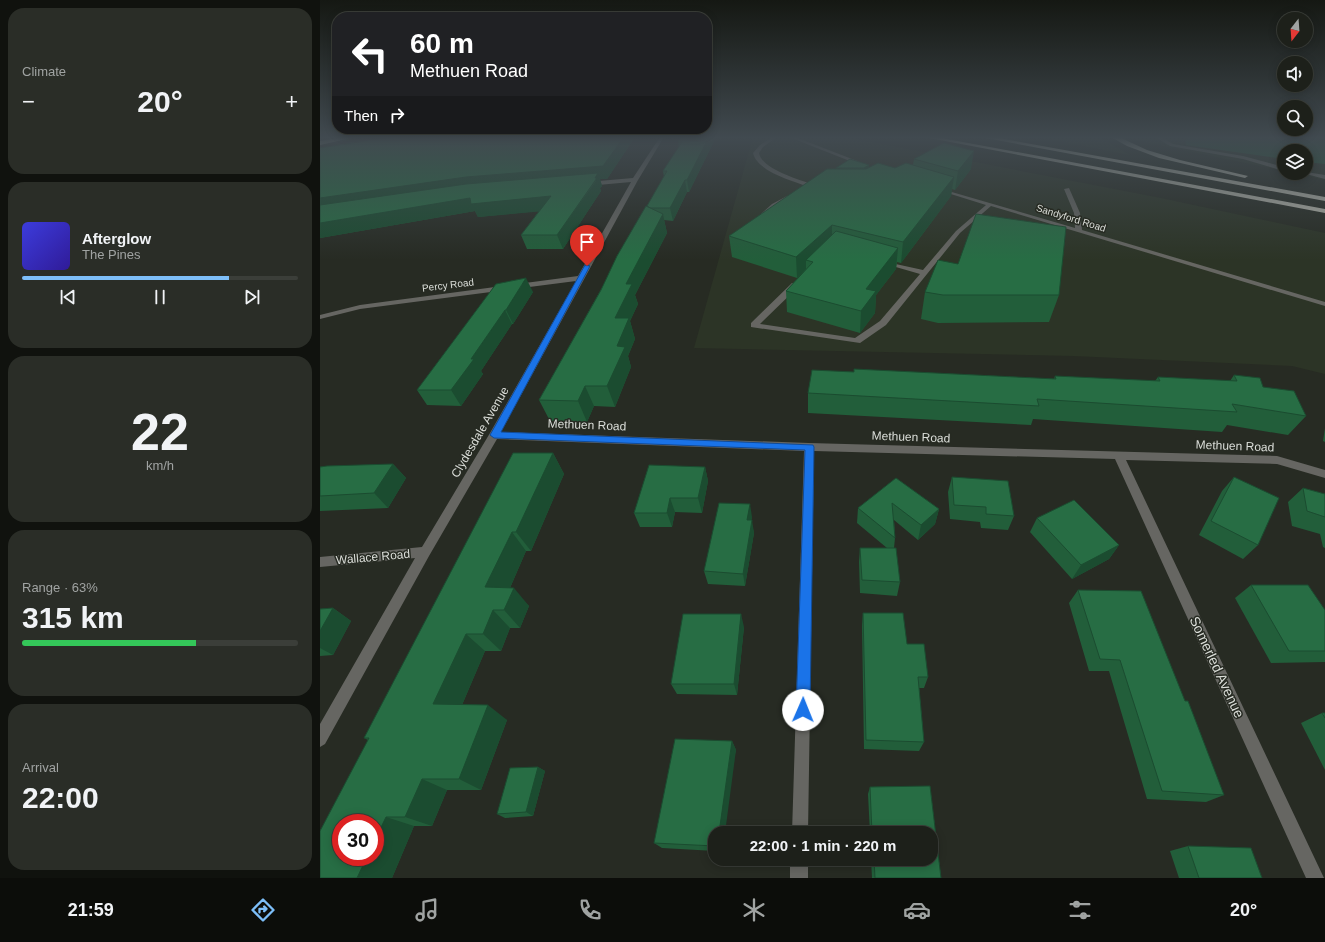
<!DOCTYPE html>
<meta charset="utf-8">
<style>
:root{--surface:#1d201a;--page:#2a2d27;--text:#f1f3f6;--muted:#a0a3a2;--line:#3b3e39;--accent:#7dbef9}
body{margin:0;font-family:Arial,sans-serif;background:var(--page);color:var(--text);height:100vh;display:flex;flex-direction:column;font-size:15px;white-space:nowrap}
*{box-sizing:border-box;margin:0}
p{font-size:13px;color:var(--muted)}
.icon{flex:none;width:22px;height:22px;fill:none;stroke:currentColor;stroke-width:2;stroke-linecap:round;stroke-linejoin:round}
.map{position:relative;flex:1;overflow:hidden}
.side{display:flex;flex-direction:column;gap:8px;padding:8px;background:#10120e;width:320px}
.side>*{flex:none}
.hud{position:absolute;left:12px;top:12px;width:380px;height:122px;border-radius:16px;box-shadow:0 2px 10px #0003,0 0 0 1px var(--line);background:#202124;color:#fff;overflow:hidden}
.needle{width:26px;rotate:197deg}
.tools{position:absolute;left:957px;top:12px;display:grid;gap:8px}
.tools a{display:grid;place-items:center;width:36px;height:36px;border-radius:50%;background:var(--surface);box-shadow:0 2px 10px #0003,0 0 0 1px var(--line);font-size:20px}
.speed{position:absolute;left:12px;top:814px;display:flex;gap:8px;font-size:20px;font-weight:700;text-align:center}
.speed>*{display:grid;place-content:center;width:52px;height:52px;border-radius:50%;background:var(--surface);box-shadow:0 2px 10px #0003,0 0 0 1px var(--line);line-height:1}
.speed .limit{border:6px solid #d22;background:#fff;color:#111}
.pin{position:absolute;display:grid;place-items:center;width:34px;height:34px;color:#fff;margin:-41px -17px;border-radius:50% 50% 50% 0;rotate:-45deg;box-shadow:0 0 4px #0007}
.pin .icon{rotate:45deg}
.me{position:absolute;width:44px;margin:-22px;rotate:1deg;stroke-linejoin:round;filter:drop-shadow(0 0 3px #0008)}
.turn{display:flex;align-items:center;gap:14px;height:84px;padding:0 12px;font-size:18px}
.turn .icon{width:52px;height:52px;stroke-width:2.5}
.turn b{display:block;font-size:28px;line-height:34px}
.then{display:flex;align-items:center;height:38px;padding:0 12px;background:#0003;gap:8px;font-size:15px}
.big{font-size:30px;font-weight:800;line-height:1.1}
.side .widget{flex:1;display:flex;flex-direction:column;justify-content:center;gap:6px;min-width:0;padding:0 14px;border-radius:16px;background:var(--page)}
.side .dial{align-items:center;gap:0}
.dial b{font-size:52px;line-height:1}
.song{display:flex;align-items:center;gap:12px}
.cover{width:48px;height:48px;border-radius:6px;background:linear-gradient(135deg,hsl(240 70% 55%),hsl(250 70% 35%))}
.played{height:4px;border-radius:2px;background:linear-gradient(90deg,var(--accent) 75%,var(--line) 75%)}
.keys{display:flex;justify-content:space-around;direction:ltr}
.heat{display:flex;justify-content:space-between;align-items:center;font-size:22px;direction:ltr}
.charge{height:6px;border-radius:3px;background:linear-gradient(90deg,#34c759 63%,var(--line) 0)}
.trip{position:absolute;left:388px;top:826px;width:230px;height:40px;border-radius:16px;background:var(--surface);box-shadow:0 2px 10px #0003,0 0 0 1px var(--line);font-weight:800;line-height:40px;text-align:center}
.menu{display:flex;height:64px;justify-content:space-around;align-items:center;background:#0c0d0a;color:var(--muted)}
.menu .icon{width:28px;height:28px}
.menu .on{color:var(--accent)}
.menu b{font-size:18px;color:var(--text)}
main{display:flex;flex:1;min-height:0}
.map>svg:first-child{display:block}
.built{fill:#2c3426}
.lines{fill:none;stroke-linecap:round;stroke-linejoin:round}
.minor{fill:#666662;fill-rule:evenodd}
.major{fill:#a2a299;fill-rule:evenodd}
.highway{fill:#babaaf;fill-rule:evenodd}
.wall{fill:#225e3a}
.shaded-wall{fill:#1b4c30}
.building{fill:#276d44;stroke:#1b4c30}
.route{fill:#1a73e8;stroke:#114b97}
.labels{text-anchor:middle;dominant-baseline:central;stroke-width:3;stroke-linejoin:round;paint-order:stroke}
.far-street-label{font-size:10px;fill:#dbded9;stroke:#272b23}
.street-label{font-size:12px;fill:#dbded9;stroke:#272b23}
.near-street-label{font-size:14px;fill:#dbded9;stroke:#272b23}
</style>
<main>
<section class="side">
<div class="widget"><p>Climate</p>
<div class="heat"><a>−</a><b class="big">20°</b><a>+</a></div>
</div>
<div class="widget">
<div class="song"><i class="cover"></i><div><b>Afterglow</b><p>The Pines</p></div></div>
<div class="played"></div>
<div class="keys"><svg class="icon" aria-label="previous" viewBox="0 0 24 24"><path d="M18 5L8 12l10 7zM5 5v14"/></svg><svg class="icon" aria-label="pause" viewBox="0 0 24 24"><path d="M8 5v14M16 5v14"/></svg><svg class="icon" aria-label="next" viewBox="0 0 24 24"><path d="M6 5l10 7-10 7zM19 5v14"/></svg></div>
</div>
<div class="widget dial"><b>22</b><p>km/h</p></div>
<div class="widget"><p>Range · 63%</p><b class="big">315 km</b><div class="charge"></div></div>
<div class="widget"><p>Arrival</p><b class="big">22:00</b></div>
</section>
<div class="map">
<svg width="1005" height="878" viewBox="0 0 1005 878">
<rect width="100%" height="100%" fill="#272b23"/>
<g class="built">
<polygon points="433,137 526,137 841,198 1005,233 1005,374 972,366 753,356 374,348"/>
<polygon points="717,137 779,137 810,155"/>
<polygon points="813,137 1005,137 1005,180 973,173 986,173 986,151 964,151 964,171 819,141"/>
</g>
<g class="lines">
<g class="minor">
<polygon points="340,137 344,137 318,180 181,432 489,443 957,456 1005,470 1005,478 957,464 806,460 1004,878 986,878 795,459 494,451 488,833 472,833 484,451 177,439 109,556 5,744 0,747 0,724 95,558 0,567 0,557 102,547 170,433 256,281 40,309 0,319 0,315 40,305 258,276 311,182 267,186 264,184 267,182 313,178"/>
<path d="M452 137H457L443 147 439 153C442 169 477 179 491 184V186H487C472 181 437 171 433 153L440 145Z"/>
<polygon points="469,137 475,137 545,164 540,165"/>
<polygon points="835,137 841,137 853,144 923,156 964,167 964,171 923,159 850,146"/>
<polygon points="986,172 1005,175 1005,179 982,173 986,173"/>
<polygon points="618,188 755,228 754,213 744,189 749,188 760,213 762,230 1005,302 1005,306 671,206 640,233 566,325 540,343 431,327 431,323 472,283 478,283 478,287 440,324 535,338 560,321 600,274 562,263 562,261 603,270 636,231 666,205 618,190"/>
<polygon points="467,196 472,197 456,206 445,216 441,216 441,214 452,204"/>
<rect x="470" y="859" width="18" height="19"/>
</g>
<polygon class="major" points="26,137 36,137 0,145 0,141"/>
<g class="highway">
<polygon points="604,137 616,137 1005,209 1005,213"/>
<polygon points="660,137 673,137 1005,197 1005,201"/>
<polygon points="791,137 799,137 827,150 860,160 928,176 925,178 839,158 807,146"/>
</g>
</g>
<g class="wall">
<polygon points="75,137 315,137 287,179 280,179 282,186 280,188 281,191 243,249 207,249 201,235 219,211 158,217 155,211 0,238 0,148"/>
<polygon points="361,137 396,137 369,192 367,192 353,221 344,220 347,233 315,295 318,304 310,321 315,339 308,356 311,367 295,407 274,406 267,422 230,421 219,400 344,177 343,171 359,147 358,142"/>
<polygon points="865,137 1005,137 1005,164 986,162 986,151 964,151 964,159 866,145"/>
<polygon points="594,159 651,169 635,190 632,189 631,196 581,263 577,262 576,269 556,295 555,313 540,333 467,312 466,291 486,269 477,278 412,257 409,236 516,169 549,165 549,167 575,168 593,165"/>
<polygon points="176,284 213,292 193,324 192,324 161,371 163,374 141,406 107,405 97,390"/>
<polygon points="605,292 739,295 729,322 618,323 601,319"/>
<polygon points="914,375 943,387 986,416 968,435 907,425 902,432 713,419 711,425 488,413 488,393 734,379 735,376 835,381 838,377 910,381"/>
<polygon points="1005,428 1005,442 1003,441"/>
<polygon points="233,453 244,474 211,551 206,551 190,588 209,606 200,628 190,628 181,651 165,651 142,705 187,720 161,790 127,790 112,826 94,826 72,878 0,878 48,740 44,738"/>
<polygon points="73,464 86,478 68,508 0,511 0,467"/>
<polygon points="385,467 388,481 382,513 355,512 352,527 320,527 314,513"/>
<polygon points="632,477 694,516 688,530 661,528 660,522 630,519 628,492"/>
<polygon points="914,477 938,545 923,559 879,535 902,491"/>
<polygon points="576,478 619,509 615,524 598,540 574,520 575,538 574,548 580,582 577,596 540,593 539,562 540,548 567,548 537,523 538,508"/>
<polygon points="983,488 1005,494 1005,548 1003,547 1000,534 972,526 968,502"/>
<polygon points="432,517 431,520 434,533 425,586 388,584 384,571"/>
<polygon points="717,518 799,545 789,559 752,579 710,532"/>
<polygon points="931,585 1005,651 1005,662 951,663 915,598"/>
<polygon points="758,590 904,795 886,802 827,799 789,671 769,671 749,603"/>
<polygon points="13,608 31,621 13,655 0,656 0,609"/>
<polygon points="543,613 587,644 608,677 604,688 599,688 604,742 599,751 544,749 542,626"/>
<polygon points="424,627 417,695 357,694 351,684"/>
<polygon points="1002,713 1005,713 1005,770 981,723"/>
<polygon points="412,741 416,750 395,833 395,851 342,848 334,843"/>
<polygon points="218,767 225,771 213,816 185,818 177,814"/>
<polygon points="610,786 621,878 552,878 551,859 611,859 611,833 550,833 548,794 550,787"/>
<polygon points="868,846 942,878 859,878 850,851"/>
</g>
<g class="shaded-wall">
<polygon points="304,137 315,137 287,179 280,179 282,186 280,188 281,191 243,249 237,235 276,181 0,212 0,198"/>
<polygon points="389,137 396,137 369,192 367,180"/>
<polygon points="654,151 651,169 635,190 638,171"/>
<polygon points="549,165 549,178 544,181 544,168"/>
<polygon points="634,177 631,196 581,263 583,242"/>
<polygon points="365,180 367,192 353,221 350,208"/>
<polygon points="231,196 236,210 158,217 155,211 0,238 0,223 150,198"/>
<polygon points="343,214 347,233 315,295 318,304 310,321 315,339 308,356 311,367 295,407 287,386 297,346 295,318 306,284"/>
<polygon points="512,225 512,246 493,262 486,260 486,269 477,278 476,257"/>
<polygon points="578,248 576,269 556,295 555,313 540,333 541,311 546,289"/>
<polygon points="206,278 213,292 193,324 186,310"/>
<polygon points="185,310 192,324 161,371 163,374 141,406 131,390 151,359"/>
<polygon points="265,386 274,406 267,422 258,401"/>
<polygon points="233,453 244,474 211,551 196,532"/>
<polygon points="73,464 86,478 68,508 54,493"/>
<polygon points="385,467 388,481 382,513 378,498"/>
<polygon points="350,498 355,512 352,527 347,513"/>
<polygon points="430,504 432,517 429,533 427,520"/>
<polygon points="619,509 615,524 598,540 601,525"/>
<polygon points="432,520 434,533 425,586 423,574"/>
<polygon points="192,532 206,551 182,606 165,587"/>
<polygon points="799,545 789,559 752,579 761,565"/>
<polygon points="194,588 209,606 200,628 184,610"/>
<polygon points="13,608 31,621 13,655 0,648 0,631"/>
<polygon points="173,610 190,628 181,651 163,634"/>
<polygon points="421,614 424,627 417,695 414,684"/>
<polygon points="146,634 165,651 136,719 113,704"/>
<polygon points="168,705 187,720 161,790 139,779"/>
<polygon points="412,741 416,750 405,833 399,833"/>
<polygon points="218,767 225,771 213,816 206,812"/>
<polygon points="102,779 127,790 112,826 85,817"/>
<polygon points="66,817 94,826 72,878 37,878 47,857 55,857 55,840"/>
</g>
<g class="building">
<polygon points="75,137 304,137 283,166 146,177 0,198 0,148 58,139"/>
<polygon points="361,137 389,137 367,180 365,180 350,208 330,208 327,206 347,171 343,171 362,142 358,142"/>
<polygon points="979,137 1005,137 1005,140"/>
<polygon points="624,143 654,151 638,171 594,159"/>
<polygon points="530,159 549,165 544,168 516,168"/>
<polygon points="558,163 575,168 586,163 634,177 583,242 512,225 476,257 409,236 507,169 546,169"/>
<polygon points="278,173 275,178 277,178 237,235 201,235 231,196 151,204 150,198 0,223 0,205 146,184"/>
<polygon points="326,206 343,214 306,284 312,284 295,318 309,318 297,346 305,347 287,386 265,386 258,401 219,400 281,290 297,256"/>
<polygon points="656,214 746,227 739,295 623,295 605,292 618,260 638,264"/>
<polygon points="516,231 578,248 546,289 556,291 541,311 466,291 493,262 486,260"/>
<polygon points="206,278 186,310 185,310 151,359 154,359 131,390 97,390 176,284"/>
<polygon points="534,369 736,379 735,376 840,381 838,377 917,381 914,375 940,378 943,387 974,391 986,416 912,404 917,412 717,399 719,406 488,393 492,370 534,372"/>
<polygon points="193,453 233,453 196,532 192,532 165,587 194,588 184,610 173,610 163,634 146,634 113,704 168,705 139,779 102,779 85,817 66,817 55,840 55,823 21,823 21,857 47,857 37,878 0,878 0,831 49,738 44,738"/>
<polygon points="73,464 54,493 0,496 0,467 7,466"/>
<polygon points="329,465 385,467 378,498 350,498 347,513 314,513"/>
<polygon points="632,477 688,481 694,516 666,514 666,507 634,505"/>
<polygon points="914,477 959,498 938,545 891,521"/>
<polygon points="576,478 619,509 601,525 572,503 575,538 538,508"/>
<polygon points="983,488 1005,494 1005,517 987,511"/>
<polygon points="754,500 799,545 761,565 717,518"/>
<polygon points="399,503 430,504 427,520 432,520 423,574 384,571"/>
<polygon points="540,548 576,548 580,582 542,580"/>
<polygon points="931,585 988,585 1005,610 1005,651 969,651"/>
<polygon points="758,590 821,591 865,701 868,701 904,795 842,791 800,660 780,659"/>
<polygon points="13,608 0,631 0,609"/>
<polygon points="543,613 583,613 587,644 604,644 608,677 598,677 604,742 546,740"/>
<polygon points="363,614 421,614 414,684 351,684"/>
<polygon points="1002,713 1005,713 1005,718"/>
<polygon points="355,739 412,741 399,833 395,833 395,846 334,843"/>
<polygon points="218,767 206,812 177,814 190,768"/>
<polygon points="610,786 621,878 555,878 554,859 611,859 611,833 552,833 550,787"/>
<polygon points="868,846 931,848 942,878 879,878"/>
</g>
<linearGradient id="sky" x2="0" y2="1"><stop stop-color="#151813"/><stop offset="0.53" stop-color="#414a50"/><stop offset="1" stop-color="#414a50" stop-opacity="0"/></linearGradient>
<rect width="1005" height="260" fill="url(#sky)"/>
<polygon class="route" points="265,265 270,266 181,432 493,445 494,447 490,710 488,714 483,716 478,714 476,710 485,450 174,438 170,435"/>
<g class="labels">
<g class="far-street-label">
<text transform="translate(751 218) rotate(17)">Sandyford Road</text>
<text transform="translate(128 285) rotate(-7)">Percy Road</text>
</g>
<g class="street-label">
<text transform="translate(267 425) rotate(2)">Methuen Road</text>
<text transform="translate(160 432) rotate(-60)">Clydesdale Avenue</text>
<text transform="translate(591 437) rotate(2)">Methuen Road</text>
<text transform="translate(915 446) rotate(2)">Methuen Road</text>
<text transform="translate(53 557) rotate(-5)">Wallace Road</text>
</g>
<g class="near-street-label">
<text transform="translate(897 667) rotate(65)">Somerled Avenue</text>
</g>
</g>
</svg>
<div class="tools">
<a><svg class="needle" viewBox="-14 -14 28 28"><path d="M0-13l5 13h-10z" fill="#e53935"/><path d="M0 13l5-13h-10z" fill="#a0a3a2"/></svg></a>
<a><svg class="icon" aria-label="sound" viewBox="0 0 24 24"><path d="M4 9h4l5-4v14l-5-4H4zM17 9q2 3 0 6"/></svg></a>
<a><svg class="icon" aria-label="search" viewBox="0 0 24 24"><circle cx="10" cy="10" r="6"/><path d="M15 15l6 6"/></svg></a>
<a><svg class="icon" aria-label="layers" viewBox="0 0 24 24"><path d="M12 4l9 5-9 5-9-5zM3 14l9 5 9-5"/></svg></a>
</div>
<div class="speed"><div class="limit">30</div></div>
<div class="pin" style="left:267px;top:266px;background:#d93025"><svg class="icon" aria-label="arrive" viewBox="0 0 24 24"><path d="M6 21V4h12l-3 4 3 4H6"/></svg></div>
<svg class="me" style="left:483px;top:710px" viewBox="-20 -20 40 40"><circle r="19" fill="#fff"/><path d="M0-13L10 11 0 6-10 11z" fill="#1a73e8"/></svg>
<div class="trip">22:00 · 1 min · 220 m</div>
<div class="hud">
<div class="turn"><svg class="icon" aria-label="left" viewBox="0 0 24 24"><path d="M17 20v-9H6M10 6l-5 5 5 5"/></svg><div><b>60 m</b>Methuen Road</div></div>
<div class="then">Then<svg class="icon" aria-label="right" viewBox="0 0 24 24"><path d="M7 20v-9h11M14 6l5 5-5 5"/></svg></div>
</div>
</div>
</main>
<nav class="menu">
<b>21:59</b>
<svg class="icon on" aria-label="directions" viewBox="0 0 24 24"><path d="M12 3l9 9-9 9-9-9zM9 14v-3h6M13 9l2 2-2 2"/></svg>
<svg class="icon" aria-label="music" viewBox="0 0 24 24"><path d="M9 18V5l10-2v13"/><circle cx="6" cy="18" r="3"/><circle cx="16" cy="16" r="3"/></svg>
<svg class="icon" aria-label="phone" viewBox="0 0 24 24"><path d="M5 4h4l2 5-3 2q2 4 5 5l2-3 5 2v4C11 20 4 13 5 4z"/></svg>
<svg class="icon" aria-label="climate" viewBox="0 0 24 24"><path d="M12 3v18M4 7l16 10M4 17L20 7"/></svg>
<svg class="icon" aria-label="car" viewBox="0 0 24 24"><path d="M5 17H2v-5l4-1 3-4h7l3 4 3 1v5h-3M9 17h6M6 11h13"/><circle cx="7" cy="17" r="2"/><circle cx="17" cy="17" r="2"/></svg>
<svg class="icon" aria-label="filters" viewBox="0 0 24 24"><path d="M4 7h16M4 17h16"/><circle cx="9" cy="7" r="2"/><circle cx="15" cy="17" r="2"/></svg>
<b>20°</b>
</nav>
